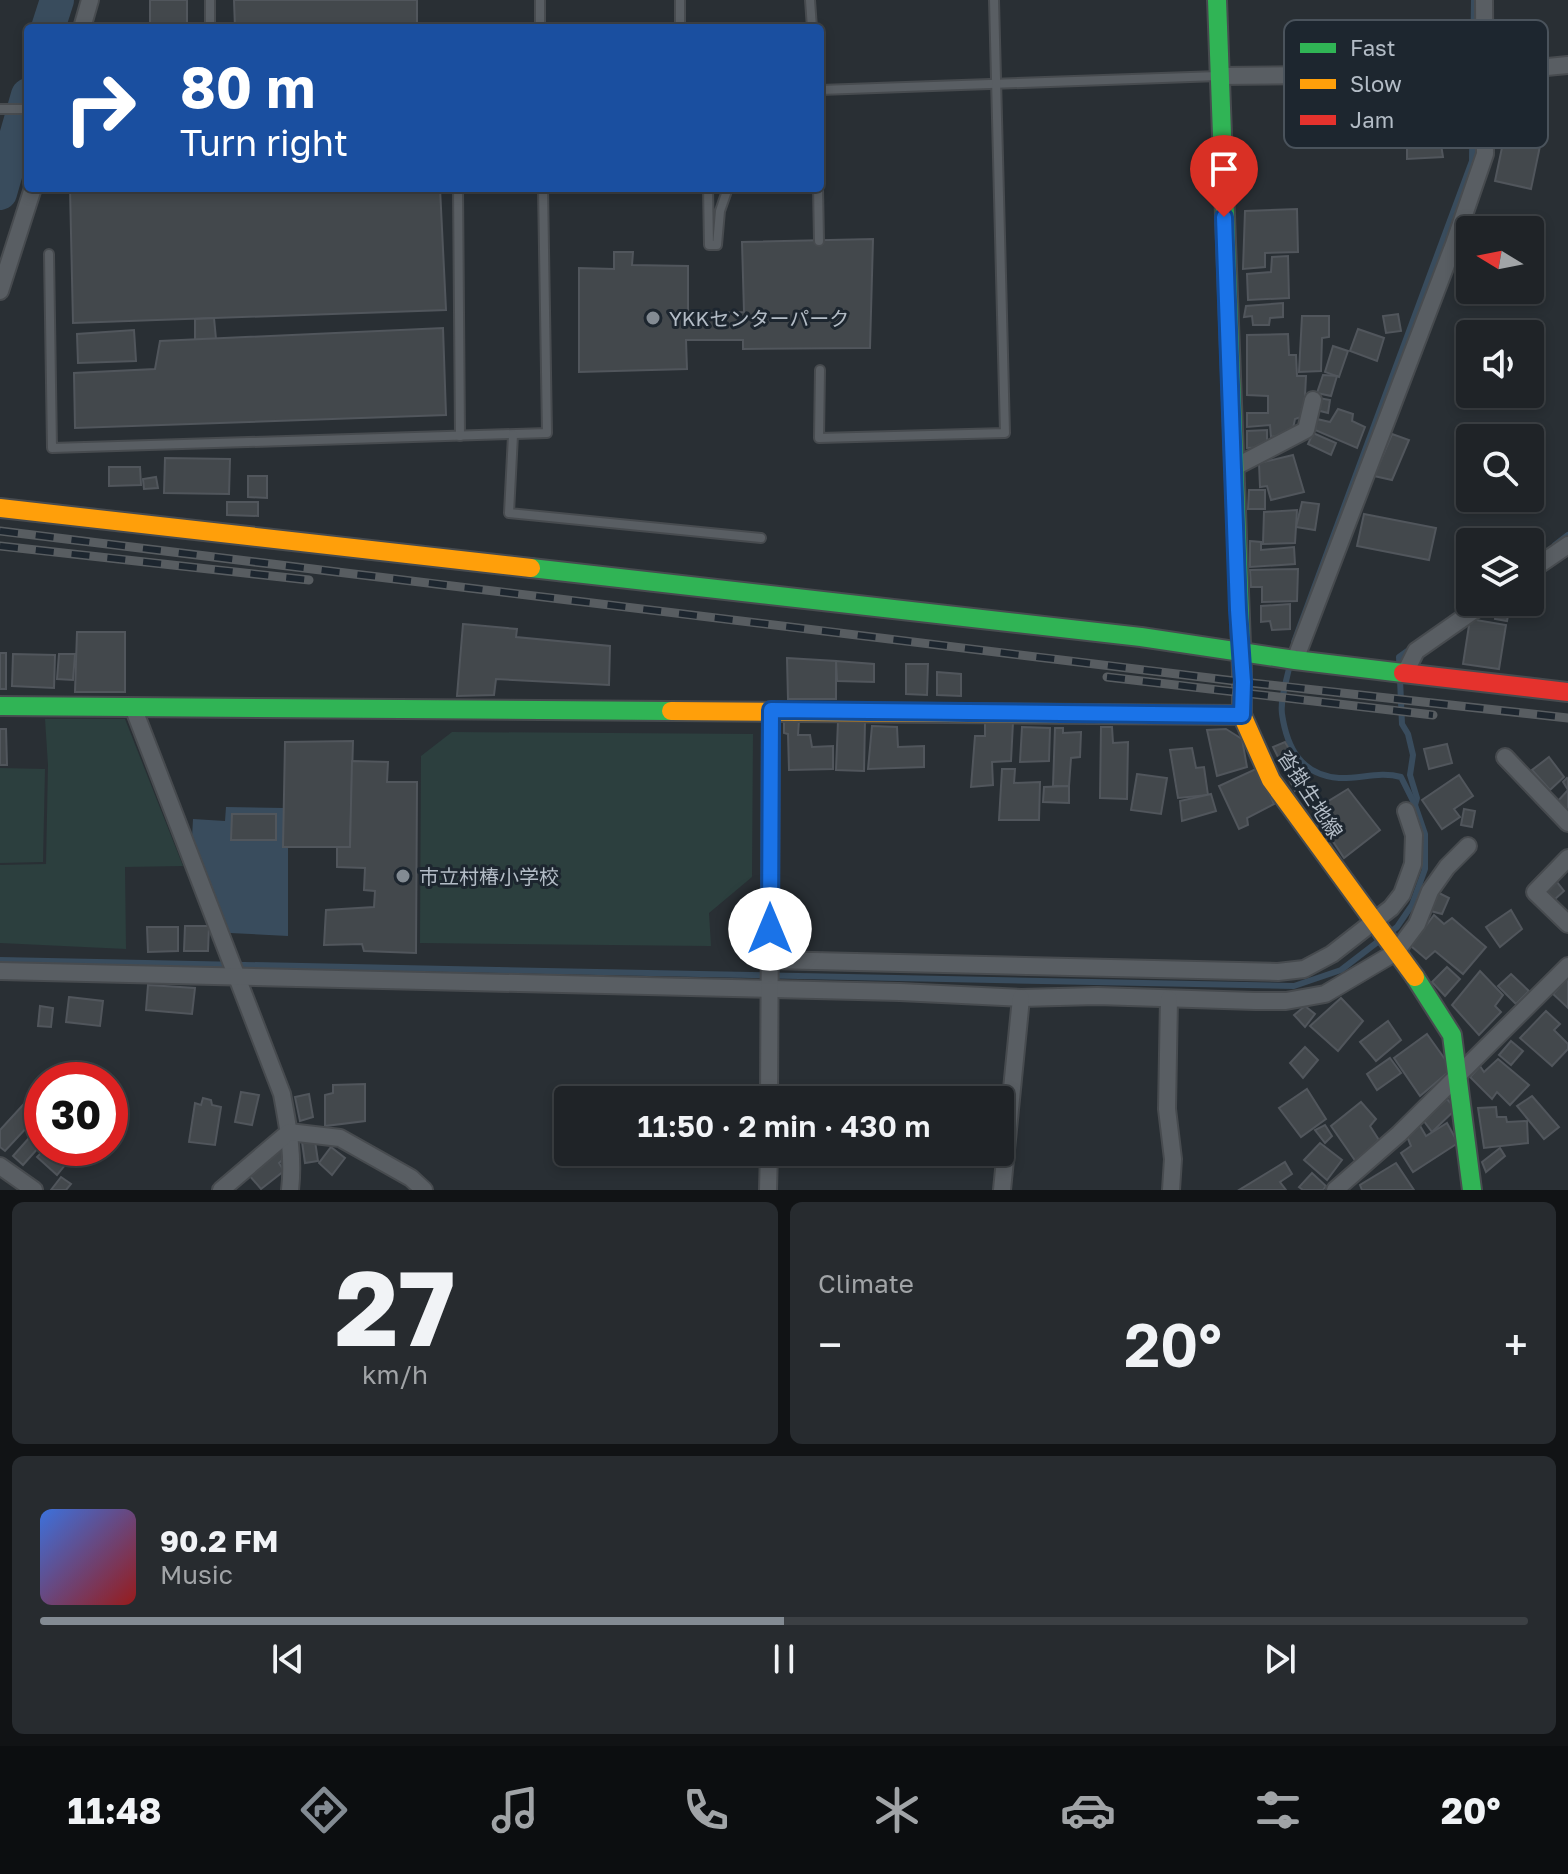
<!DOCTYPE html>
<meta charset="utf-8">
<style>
:root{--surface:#1f2327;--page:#272b2f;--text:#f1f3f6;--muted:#a1a4a7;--line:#3c4044;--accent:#838b93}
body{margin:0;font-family:"Golos Text","Noto Sans JP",sans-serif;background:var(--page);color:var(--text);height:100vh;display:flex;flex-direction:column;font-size:30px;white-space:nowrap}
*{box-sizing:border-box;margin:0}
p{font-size:26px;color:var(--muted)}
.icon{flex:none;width:44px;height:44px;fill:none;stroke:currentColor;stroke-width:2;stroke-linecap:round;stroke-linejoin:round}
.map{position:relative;height:1190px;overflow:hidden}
.panel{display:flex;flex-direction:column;gap:12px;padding:12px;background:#111315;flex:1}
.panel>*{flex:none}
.banner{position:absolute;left:24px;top:24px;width:800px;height:168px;border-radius:8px;box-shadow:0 4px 12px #0003,0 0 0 2px var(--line);background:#1a4fa0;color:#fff;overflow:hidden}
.needle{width:52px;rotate:280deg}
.controls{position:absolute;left:1456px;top:216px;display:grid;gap:16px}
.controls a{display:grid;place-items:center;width:88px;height:88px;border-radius:8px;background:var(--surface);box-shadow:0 4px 12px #0003,0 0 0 2px var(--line);font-size:40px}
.speed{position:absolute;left:24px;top:1062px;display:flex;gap:16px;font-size:40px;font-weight:700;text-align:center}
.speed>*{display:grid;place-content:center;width:104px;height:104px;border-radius:50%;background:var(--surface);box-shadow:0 4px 12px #0003,0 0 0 2px var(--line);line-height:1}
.speed .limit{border:12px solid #d22;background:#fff;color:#111}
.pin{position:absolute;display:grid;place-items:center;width:68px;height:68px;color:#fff;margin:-82px -34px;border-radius:50% 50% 50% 0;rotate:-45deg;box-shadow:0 0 8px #0007}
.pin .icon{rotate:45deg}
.me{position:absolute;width:88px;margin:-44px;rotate:0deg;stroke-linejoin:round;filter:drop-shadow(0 0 6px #0008)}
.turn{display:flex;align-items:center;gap:28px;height:168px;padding:0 24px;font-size:36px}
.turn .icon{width:104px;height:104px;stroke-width:2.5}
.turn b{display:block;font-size:56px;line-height:68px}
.big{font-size:60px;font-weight:600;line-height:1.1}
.panel .widget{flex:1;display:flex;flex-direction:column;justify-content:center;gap:12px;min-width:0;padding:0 28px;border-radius:12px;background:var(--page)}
.panel .dial{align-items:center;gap:0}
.dial b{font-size:104px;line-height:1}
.song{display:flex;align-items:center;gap:24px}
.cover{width:96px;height:96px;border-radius:12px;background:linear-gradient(135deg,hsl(220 70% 55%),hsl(0 70% 35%))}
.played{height:8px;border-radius:4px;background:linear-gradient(90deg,var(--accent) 50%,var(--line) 50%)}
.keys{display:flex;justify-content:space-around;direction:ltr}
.heat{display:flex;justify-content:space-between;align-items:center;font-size:44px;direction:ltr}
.panel .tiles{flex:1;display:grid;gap:12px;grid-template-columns:1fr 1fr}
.widget:last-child{grid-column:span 2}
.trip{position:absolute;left:554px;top:1086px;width:460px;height:80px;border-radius:8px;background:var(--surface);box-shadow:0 4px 12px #0003,0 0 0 2px var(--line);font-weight:600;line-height:80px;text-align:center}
.tab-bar{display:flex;height:128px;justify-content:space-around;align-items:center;background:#0c0e10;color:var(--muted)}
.tab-bar .icon{width:56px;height:56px}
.tab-bar .active{color:var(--accent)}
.tab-bar b{font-size:36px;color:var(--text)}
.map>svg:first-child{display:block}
.green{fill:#2c3f3e}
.water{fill:#394c5d}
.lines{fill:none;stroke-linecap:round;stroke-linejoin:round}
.stream{stroke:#394c5d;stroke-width:6}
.river{stroke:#394c5d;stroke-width:34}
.building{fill:#43484c;stroke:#51565c;stroke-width:2}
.lane-casing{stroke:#474b4f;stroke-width:12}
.street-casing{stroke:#474b4f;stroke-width:20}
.fast-casing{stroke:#474b4f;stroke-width:22}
.slow-casing{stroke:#474b4f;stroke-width:22}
.jam-casing{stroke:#474b4f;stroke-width:22}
.lane{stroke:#595e63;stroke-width:8}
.street{stroke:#595e63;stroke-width:16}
.fast{stroke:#30b455;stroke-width:18}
.slow{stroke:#ff9f0a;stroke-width:18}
.jam{stroke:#e5322d;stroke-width:18}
.rail-casing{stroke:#585d61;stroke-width:9}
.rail{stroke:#1d262f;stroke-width:6;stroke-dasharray:18;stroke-linecap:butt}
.route-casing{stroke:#114b97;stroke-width:20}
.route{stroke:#1a73e8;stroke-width:14}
.poi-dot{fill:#838b93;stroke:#1d262f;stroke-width:3}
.labels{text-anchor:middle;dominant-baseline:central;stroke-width:6;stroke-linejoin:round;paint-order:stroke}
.poi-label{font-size:20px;fill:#b3bcc6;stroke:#1d262f;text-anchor:start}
.street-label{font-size:20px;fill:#b3bcc6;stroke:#1d262f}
.key{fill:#1d262f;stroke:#4a535c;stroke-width:2}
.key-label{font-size:22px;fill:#b3bcc6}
</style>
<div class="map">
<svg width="1568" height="1190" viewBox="0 0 1568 1190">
<rect width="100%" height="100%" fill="#292f34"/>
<g class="green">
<polygon points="45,719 125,719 183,866 125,867 126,949 0,943 0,865 46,864 48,765"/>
<polygon points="452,732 753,734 752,877 709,913 711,946 420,943 421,756"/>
<polygon points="0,768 45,769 43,862 0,863"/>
</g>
<polygon class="water" points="226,807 284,808 283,846 288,848 288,936 230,933 192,838 193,819 225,821"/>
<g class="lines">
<g class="stream">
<polyline points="1555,545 1568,535"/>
<polyline points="1294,642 1472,161 1474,0"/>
<polyline points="1413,647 1399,657 1402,724 1408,734 1413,755 1410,775 1417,798 1415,805"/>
<path d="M0 960 1294 986 1341 970 1397 927 1412 905 1425 869V834L1415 805 1401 777C1380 771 1360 779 1339 778 1301 775 1287 748 1282 714 1280 699 1287 679 1290 664"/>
</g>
<g class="river">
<polyline points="48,28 57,0"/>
<polyline points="0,193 28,95"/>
</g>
</g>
<g class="building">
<rect x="150" y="0" width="37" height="28"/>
<polygon points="234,0 417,0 417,28 235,28"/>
<polygon points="1508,119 1544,127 1531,189 1495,181"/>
<polygon points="1439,132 1443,157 1407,159 1407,133"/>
<polygon points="70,188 440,188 446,310 73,323"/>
<polygon points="1297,209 1298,252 1265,253 1265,267 1243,269 1245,211"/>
<polygon points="873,239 870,348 743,349 743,340 686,340 687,369 579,372 579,268 614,269 614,252 633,252 632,265 688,266 688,314 744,312 742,242"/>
<polygon points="1288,256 1289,298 1248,300 1247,274 1271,272 1272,257"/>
<polygon points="1283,303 1283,317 1270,318 1269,325 1253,325 1252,316 1244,317 1246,306"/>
<polygon points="1398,314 1401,331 1386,333 1383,316"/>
<polygon points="1302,316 1329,316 1329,337 1322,338 1321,371 1299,372"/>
<polygon points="214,318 216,339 195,340 195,319"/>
<polygon points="443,328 446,415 75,428 74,373 155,369 160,341"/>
<polygon points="1358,329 1384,338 1377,361 1350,351"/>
<polygon points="134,330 136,361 78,363 77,334"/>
<polygon points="1288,334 1289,355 1296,355 1297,376 1306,376 1304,416 1295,419 1292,433 1271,437 1270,425 1247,427 1247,413 1268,413 1268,396 1247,395 1247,335"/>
<polygon points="1333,346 1348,351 1339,377 1325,372"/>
<polygon points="1323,375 1337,376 1331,396 1317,393"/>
<polygon points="1319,398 1330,400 1328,413 1316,410"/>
<polygon points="1338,409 1353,414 1352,421 1365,427 1357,448 1315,430 1317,419 1330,422"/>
<polygon points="1267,430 1267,447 1247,448 1247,431"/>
<polygon points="1313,433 1336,443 1331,455 1308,444"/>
<polygon points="1392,434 1409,440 1392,480 1374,476"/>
<polygon points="1293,455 1304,492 1271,500 1267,486 1260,487 1259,463"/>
<polygon points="165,458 230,459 229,494 164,493"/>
<polygon points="109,467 140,467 141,485 109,486"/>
<polygon points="248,476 267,476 267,498 248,497"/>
<polygon points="156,477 158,488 144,489 143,479"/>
<polygon points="1249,490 1265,490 1265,509 1248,509"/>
<polygon points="227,502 258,502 258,516 227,515"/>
<polygon points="1302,502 1319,504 1315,530 1296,527"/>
<polygon points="1297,510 1295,543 1263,544 1264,512"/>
<polygon points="1364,514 1436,528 1429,560 1357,546"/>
<polygon points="1250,541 1261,542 1261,550 1294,547 1295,564 1250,567"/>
<polygon points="1298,569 1297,601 1262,602 1262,587 1251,587 1250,570"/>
<polygon points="1290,604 1290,629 1272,630 1270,621 1261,622 1261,606"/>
<polygon points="1497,604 1510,605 1507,621 1495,619"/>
<polygon points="1470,619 1506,625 1499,669 1463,664"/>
<polygon points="463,624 517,629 516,637 610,646 609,685 496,679 494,695 457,696"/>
<polygon points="77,632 125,632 125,692 75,692"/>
<rect x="0" y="653" width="6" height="36"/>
<polygon points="13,654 55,655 54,688 12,686"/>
<polygon points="59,654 75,654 73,680 57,679"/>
<polygon points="787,658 836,661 836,699 788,699"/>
<polygon points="836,661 874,664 874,682 837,681"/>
<polygon points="906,664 928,664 927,695 906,694"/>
<polygon points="937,672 961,674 961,696 937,695"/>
<polygon points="784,720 799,720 798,735 810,735 812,747 833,746 833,769 789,770 788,734 784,733"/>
<polygon points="838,721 865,721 864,771 836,770"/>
<polygon points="1013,722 1011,761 992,762 993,785 971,787 975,736 985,736 985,723"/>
<polygon points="872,726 897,727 898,747 924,746 924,767 868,769"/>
<polygon points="1022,727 1050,728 1049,761 1020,762"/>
<polygon points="1101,727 1112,727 1113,743 1128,742 1127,799 1100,798"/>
<polygon points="1055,728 1063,728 1063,733 1081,732 1080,757 1071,758 1069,786 1053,786"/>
<polygon points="0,729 6,729 7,765 0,765"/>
<polygon points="1226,729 1242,739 1247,767 1217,776 1207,730"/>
<polygon points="353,741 350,847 283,847 285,742"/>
<polygon points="1285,742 1307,781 1295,791 1273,747"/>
<polygon points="1447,744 1452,763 1429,769 1424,749"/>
<polygon points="1192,748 1196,768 1204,767 1208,795 1178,798 1170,750"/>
<polygon points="1549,757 1564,777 1550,790 1532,770"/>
<polygon points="352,761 388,762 387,782 417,782 416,953 364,951 362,944 324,945 326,910 374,907 375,891 364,890 365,868 337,867 337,847 350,847"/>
<polygon points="1258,768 1274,804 1247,818 1248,825 1239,829 1219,786"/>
<polygon points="1002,769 1015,769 1014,783 1040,782 1039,820 999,820"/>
<polygon points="1137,774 1167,778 1161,814 1131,810"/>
<polygon points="1459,775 1473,796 1454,809 1460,817 1442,829 1422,800"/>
<polygon points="1567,778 1568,779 1568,813 1557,802 1568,790 1563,782"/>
<polygon points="1069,786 1069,803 1043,802 1044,787"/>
<polygon points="1348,789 1380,830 1344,858 1324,828 1333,816 1327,802"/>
<polygon points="1211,794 1216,811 1182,821 1180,801"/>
<polygon points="1464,809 1475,811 1472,827 1461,825"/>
<polygon points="232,814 276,814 276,840 231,840"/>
<polygon points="1557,882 1564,891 1553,901 1545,894"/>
<polygon points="1437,892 1449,898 1442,914 1427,910"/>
<polygon points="1511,910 1522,929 1500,947 1486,927"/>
<polygon points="1434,915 1444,924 1452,918 1486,947 1463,974 1435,951 1426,959 1411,946"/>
<polygon points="185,926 209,926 208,951 184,951"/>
<polygon points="147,927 178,927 178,951 148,952"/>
<polygon points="1447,967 1460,979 1445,996 1432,982"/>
<polygon points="1480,971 1503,995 1495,1006 1501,1012 1479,1035 1452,1005"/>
<polygon points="1511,974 1529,991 1516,1004 1498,986"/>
<polygon points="1568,977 1568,1008 1553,994"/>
<polygon points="148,985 195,988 192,1014 146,1010"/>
<polygon points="69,997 103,1001 100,1026 66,1022"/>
<polygon points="1341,998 1363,1021 1338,1051 1310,1026"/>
<polygon points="40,1006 53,1008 51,1027 38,1026"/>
<polygon points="1305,1006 1315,1014 1305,1027 1294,1015"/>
<polygon points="1546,1011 1560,1024 1554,1030 1568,1044 1568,1049 1552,1066 1520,1038"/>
<polygon points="1388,1021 1401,1040 1376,1061 1360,1042"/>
<polygon points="1427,1034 1452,1069 1420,1096 1394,1058"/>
<polygon points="1511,1041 1523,1051 1511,1065 1499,1055"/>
<polygon points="1305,1047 1318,1060 1303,1078 1290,1063"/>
<polygon points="1390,1058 1401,1073 1377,1090 1367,1074"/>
<polygon points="1498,1059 1529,1085 1510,1105 1497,1092 1492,1099 1470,1077 1480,1066 1484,1072"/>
<polygon points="365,1084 365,1121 325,1126 325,1095 333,1093 333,1085"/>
<polygon points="1307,1089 1326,1119 1301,1137 1279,1108"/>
<polygon points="241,1092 259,1095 252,1125 235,1122"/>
<polygon points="33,1094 42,1103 42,1111 5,1151 0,1147 0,1130"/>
<polygon points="309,1094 313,1117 300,1121 295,1097"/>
<polygon points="1532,1096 1559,1127 1544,1139 1517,1106"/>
<polygon points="203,1098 211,1100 212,1105 221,1107 215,1145 189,1142 195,1103 201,1105"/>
<polygon points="1447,1099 1456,1109 1432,1132 1423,1120"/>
<polygon points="1361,1102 1376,1119 1370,1126 1379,1140 1356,1162 1331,1126"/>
<polygon points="1496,1107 1497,1117 1506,1117 1507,1122 1527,1121 1528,1143 1484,1148 1478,1108"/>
<polygon points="1447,1123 1458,1143 1413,1172 1401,1153 1411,1146 1406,1134 1419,1124 1426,1136"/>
<polygon points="1325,1125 1332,1136 1325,1143 1315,1130"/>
<polygon points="29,1138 39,1147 23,1165 13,1156"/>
<polygon points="315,1141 318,1161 305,1163 302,1142"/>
<polygon points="1320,1143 1342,1160 1327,1180 1304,1160"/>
<polygon points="280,1147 286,1157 279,1163 284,1171 261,1189 249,1175"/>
<polygon points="331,1147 345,1158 332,1175 319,1163"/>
<polygon points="46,1148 64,1148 73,1155 57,1175 37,1157"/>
<polygon points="79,1148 96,1148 87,1158 78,1150"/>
<polygon points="1500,1148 1505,1156 1486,1172 1482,1162"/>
<polygon points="1285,1162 1292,1174 1280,1182 1286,1190 1239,1190"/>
<polygon points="1396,1163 1414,1190 1362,1190 1360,1185"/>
<polygon points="1312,1173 1326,1186 1323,1190 1303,1190 1299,1187"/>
<polygon points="61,1177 71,1184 66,1190 51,1190"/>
</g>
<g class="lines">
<defs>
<g id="lane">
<polyline points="210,0 210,28"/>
<polyline points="540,0 540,28"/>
<polyline points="680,0 680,28"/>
<polyline points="810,0 812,28"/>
<polyline points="820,90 1219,76"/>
<polyline points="0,109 28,109"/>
<polyline points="458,188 460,436"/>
<polyline points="708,188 709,245 717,245 720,211 728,188"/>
<polyline points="818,188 819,241"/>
<polyline points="49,254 52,448 547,433 543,188"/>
<polyline points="820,370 819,438 1005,433 994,0"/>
<polyline points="513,435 509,513 761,538"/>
</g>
<g id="street">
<polyline points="82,28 90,0"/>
<polyline points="1219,76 1484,73 1568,65"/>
<polyline points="0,291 33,188"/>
<polyline points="1233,468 1306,430 1313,400"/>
<polyline points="1530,571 1568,545"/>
<polyline points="1295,660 1454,244 1485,154 1484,0"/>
<polyline points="1405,673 1416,651 1486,602"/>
<path d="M133 707 282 1094C288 1126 294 1157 290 1190"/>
<polyline points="1505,757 1568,823"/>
<polyline points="1568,858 1535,892 1568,924"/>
<polyline points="770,960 1278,972 1304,969 1332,954 1391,908 1402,894 1413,864 1414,835 1406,811"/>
<polyline points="0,971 900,992 1021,998 1097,996 1255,1001 1286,1001 1325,994 1396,952 1417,924 1430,891 1447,867 1468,846"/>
<polyline points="1169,999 1167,1109 1173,1159 1171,1190"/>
<polyline points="769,1100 771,710"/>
<polyline points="0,1166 34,1190"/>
<polyline points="221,1190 289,1132 340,1138 411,1178 424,1190"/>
<polyline points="768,1190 769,1152"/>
<polyline points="1002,1190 1021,998"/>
<polyline points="1335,1190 1399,1134 1568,966"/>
</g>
<g id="fast">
<polyline points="1217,0 1242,672"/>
<polyline points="531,568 1141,637 1295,660 1403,673"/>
<polyline points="0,706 671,711"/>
<polyline points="1415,977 1452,1035 1472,1190"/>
</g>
<g id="slow">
<polyline points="0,508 531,568"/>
<polyline points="1242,672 1242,715 1271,780 1415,977"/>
<polyline points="671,711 1242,715"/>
</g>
<polyline id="jam" points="1403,673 1568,692"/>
</defs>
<use href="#lane" class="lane-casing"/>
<use href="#street" class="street-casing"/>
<use href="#fast" class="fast-casing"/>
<use href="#slow" class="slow-casing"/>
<use href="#jam" class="jam-casing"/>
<use href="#lane" class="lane"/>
<use href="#street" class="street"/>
<use href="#fast" class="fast"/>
<use href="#slow" class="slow"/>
<use href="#jam" class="jam"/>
<defs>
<g id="rail">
<polyline points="0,531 1243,682 1568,718"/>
<polyline points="0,546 309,580"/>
<polyline points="1107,677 1433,715"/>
</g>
</defs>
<use href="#rail" class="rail-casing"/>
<use href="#rail" class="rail"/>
</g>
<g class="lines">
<defs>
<polyline id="route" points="770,929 771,710 1242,715 1243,682 1238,610 1224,217"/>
</defs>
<use href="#route" class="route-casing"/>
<use href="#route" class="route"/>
</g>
<g class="poi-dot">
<circle cx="653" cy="318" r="8"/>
<circle cx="403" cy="876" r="8"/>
</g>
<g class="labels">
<g class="poi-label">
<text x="669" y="318">YKKセンターパーク</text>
<text x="419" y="876">市立村椿小学校</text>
</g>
<g class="street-label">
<text transform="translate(1311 794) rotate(57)">沓掛生地線</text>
</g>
</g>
<rect x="1284" y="20" width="264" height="128" rx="12" class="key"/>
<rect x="1300" y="43" width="36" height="10" fill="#30b455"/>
<rect x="1300" y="79" width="36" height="10" fill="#ff9f0a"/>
<rect x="1300" y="115" width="36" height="10" fill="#e5322d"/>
<g class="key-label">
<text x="1350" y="56">Fast</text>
<text x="1350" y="92">Slow</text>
<text x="1350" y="128">Jam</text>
</g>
</svg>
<div class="controls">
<a><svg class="needle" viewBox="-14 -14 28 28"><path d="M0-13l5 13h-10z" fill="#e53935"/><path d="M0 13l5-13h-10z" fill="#a1a4a7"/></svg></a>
<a><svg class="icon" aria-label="sound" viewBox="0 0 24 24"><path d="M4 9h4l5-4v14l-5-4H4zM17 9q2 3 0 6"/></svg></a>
<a><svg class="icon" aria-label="search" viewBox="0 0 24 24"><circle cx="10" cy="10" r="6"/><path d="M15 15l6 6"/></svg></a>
<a><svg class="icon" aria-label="layers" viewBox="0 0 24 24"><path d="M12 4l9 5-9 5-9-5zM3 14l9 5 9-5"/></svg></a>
</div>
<div class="speed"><div class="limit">30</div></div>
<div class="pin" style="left:1224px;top:217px;background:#d93025"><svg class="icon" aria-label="arrive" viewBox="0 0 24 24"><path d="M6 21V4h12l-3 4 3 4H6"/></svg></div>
<svg class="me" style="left:770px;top:929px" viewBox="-20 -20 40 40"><circle r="19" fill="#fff"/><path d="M0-13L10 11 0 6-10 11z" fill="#1a73e8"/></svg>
<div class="trip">11:50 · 2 min · 430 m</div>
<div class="banner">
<div class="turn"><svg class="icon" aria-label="right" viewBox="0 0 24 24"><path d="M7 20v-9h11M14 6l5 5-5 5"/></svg><div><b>80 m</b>Turn right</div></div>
</div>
</div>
<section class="panel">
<div class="tiles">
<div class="widget dial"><b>27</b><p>km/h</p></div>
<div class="widget"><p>Climate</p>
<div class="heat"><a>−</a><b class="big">20°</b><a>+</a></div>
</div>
<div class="widget">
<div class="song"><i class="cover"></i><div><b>90.2 FM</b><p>Music</p></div></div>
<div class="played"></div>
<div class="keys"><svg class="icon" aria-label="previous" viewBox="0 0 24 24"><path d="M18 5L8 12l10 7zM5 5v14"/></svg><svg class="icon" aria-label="pause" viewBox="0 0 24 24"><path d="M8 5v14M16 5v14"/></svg><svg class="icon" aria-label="next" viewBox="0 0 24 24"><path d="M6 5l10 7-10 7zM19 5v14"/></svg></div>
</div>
</div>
</section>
<nav class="tab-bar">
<b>11:48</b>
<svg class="icon active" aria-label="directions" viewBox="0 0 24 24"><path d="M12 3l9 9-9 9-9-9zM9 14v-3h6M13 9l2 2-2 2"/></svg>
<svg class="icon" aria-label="music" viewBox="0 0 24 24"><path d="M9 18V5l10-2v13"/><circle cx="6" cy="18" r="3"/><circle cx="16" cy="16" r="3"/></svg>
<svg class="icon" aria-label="phone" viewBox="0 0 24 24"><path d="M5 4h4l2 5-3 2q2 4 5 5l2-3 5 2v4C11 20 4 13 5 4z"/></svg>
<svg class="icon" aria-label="climate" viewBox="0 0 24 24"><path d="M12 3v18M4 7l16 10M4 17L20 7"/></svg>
<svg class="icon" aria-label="car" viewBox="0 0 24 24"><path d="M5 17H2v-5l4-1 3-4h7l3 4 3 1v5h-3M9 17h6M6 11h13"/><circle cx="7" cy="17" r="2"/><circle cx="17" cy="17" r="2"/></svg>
<svg class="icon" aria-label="filters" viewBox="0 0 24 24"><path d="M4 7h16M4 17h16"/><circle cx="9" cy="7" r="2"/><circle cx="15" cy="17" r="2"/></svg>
<b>20°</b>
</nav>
